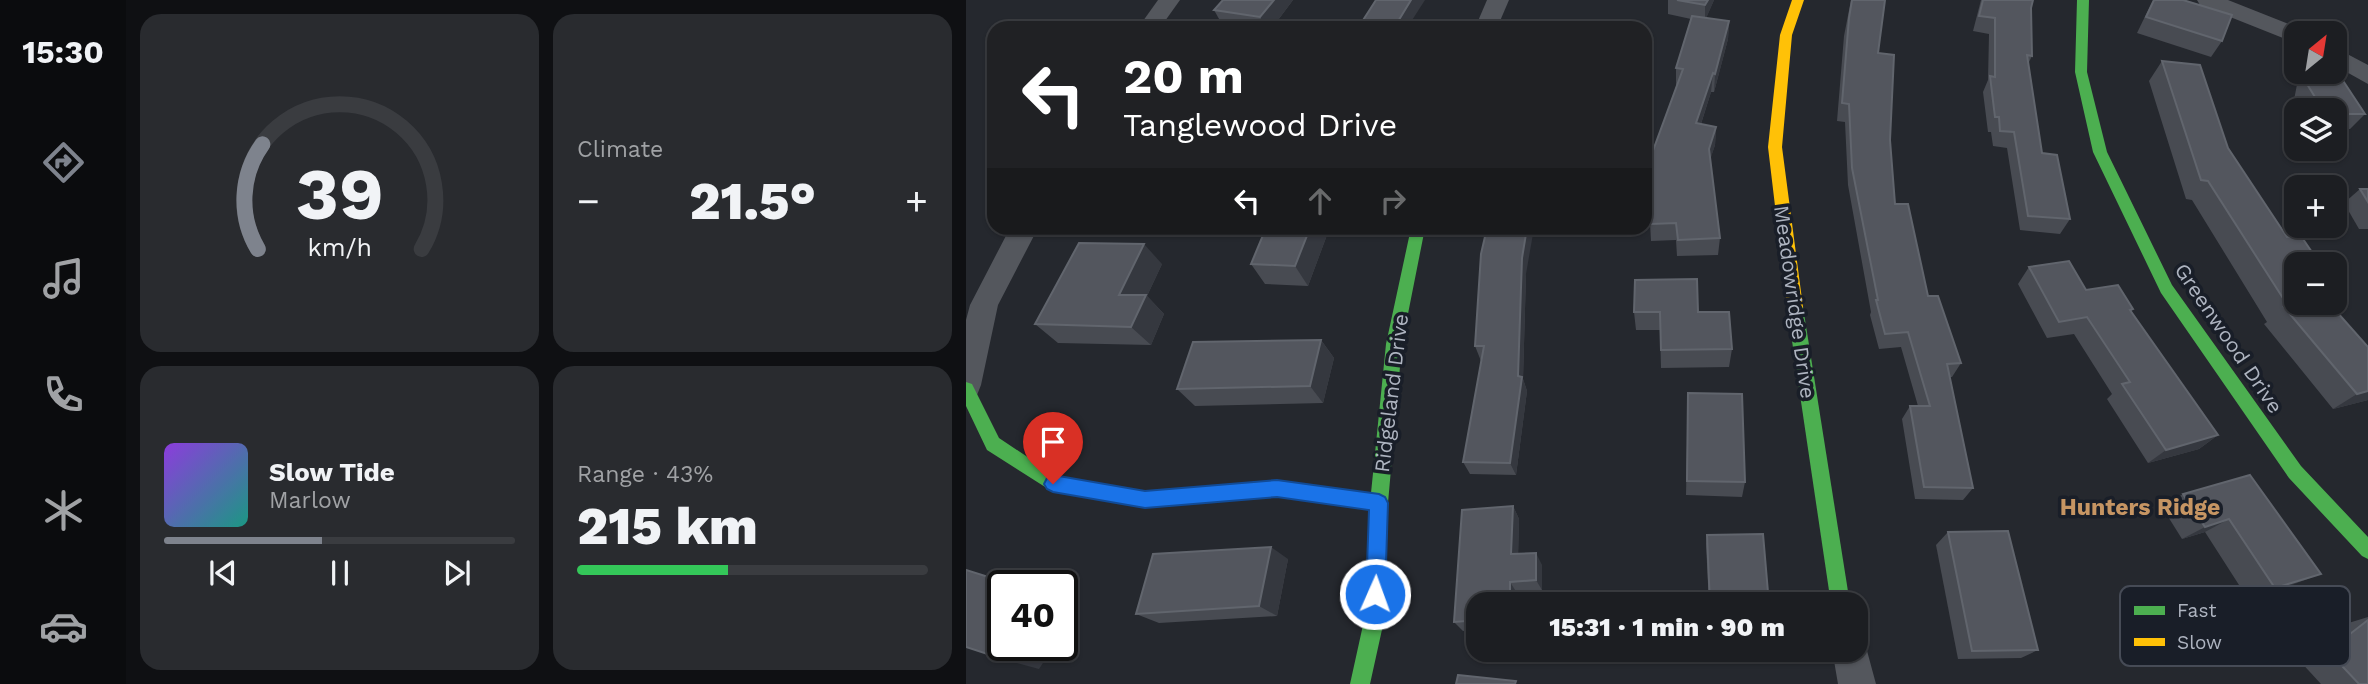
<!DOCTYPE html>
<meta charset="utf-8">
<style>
:root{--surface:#1c1e22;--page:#292b2f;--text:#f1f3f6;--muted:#a0a2a5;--line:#3a3c40;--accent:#7e838d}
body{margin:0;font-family:"Work Sans",sans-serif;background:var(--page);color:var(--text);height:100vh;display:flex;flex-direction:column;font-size:26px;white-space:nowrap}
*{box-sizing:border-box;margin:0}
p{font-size:23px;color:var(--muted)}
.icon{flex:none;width:38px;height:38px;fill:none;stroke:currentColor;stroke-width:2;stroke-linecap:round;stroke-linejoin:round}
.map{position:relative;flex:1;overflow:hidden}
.panel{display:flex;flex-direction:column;gap:14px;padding:14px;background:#0f1013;width:840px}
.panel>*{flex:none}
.hud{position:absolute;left:21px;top:21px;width:665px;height:214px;border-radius:21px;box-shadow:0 2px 5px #0004,0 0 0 2px var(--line);background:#202124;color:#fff;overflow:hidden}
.needle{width:46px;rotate:30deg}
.buttons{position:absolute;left:1318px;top:21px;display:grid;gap:14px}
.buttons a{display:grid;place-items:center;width:63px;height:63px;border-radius:14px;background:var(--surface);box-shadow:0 2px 5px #0004,0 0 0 2px var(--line);font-size:35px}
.speed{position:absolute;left:21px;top:570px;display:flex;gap:14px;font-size:35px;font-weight:700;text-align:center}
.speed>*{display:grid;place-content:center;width:91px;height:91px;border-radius:50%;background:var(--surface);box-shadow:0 2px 5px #0004,0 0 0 2px var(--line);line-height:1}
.speed .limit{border:4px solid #111;border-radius:10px;background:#fff;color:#111}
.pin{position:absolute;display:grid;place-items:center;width:60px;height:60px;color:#fff;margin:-72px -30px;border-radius:50% 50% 50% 0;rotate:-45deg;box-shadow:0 0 7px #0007}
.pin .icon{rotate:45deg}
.me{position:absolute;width:77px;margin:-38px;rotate:2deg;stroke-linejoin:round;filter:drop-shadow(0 0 5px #0008)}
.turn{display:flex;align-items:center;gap:24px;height:147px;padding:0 21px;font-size:32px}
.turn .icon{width:91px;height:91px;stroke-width:2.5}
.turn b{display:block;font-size:49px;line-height:60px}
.lanes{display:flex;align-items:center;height:66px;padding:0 21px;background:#0003;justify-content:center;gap:35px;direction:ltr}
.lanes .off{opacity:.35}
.big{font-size:52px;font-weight:800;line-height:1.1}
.panel .widget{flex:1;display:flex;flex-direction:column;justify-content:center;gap:10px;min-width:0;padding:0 24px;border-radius:21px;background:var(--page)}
.panel .dial{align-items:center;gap:0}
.dial svg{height:182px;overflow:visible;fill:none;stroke:var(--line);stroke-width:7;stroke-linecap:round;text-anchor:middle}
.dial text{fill:var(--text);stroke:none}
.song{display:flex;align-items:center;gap:21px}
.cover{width:84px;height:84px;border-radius:10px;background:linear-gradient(135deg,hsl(270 70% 55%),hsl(170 70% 35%))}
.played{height:7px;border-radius:4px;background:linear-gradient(90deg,var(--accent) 45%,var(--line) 45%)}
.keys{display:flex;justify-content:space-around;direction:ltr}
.heat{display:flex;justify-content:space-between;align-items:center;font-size:38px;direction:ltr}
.charge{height:10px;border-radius:5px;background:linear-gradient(90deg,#34c759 43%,var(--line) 0)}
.panel .tiles{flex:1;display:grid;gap:14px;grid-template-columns:repeat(2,1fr)}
.trip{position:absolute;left:500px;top:592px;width:402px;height:70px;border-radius:21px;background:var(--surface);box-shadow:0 2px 5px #0004,0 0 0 2px var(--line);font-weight:800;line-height:70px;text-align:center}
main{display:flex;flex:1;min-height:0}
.tabs{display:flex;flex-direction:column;width:126px;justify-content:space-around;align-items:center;background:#0b0c0e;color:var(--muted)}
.tabs .icon{width:49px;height:49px}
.tabs .selected{color:var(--accent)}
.tabs b{font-size:32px;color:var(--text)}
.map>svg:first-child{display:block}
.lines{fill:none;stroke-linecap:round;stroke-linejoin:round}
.street{fill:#54575d;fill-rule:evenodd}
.fast{fill:#4caf50;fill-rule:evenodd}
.slow{fill:#ffc107;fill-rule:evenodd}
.wall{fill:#484b52}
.shaded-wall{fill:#35383f}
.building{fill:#53565e;stroke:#61656d;stroke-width:2}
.route{fill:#1a73e8;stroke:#114b97;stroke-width:2}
.labels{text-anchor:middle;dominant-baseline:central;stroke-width:7;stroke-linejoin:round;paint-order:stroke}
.street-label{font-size:21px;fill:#aeb4c0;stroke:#191e28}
.neighbourhood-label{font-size:23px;font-weight:bold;fill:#c69563;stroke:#191e28}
.key{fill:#191e28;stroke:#464b56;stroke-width:2}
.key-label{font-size:19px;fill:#aeb4c0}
</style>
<main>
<nav class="tabs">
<b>15:30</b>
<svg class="icon selected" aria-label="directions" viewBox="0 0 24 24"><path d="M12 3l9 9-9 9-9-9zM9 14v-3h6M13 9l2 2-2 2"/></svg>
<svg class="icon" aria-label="music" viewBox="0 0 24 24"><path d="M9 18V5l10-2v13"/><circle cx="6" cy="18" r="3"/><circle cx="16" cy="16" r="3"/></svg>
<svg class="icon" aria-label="phone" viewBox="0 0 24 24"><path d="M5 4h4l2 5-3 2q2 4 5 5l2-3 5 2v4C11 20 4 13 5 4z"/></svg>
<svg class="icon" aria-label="climate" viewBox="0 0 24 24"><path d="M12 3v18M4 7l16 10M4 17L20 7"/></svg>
<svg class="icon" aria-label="car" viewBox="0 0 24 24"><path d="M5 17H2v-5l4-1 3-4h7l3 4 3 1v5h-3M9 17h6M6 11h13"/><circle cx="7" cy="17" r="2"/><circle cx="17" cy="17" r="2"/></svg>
</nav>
<section class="panel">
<div class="tiles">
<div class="widget dial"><svg viewBox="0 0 100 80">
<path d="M14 69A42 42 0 1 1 86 69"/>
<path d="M14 69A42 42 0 0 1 16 23" stroke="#7e838d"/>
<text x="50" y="56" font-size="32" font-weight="700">39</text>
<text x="50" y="72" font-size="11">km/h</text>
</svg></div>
<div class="widget"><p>Climate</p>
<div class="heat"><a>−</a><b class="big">21.5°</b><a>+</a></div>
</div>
<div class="widget">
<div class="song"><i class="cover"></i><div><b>Slow Tide</b><p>Marlow</p></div></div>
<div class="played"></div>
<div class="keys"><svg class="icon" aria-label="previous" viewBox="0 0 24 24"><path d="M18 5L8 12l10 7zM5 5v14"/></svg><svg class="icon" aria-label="pause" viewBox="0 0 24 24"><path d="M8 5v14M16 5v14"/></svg><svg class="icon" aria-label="next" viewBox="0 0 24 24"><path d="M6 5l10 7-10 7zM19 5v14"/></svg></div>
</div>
<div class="widget"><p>Range · 43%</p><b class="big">215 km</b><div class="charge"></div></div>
</div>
</section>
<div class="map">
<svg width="1402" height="684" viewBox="0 0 1402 684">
<rect width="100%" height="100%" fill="#25282e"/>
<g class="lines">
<g class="street">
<polygon points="192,0 214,0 194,28 172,28"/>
<polygon points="521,0 543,0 531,28 509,28"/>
<polygon points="1231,0 1262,0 1338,30 1340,33 1330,33 1330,42 1322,40 1234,5"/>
<polygon points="1368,47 1402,65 1402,84 1368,65"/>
<polygon points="44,228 72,228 32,305 15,385 11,395 0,398 0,320 4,305"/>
<polygon points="891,633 897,636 910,684 872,684 866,649 891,649"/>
</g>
<g class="fast">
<polygon points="1111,0 1123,0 1121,72 1141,152 1206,285 1335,466 1402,537 1402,559 1396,556 1323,478 1195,293 1127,152 1109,72"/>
<polygon points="445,228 459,228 436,344 422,503 419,616 404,684 384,684 399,616 404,510 311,496 179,507 87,492 21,450 0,406 0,382 6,384 33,438 90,476 179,491 311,480 405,493 420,344"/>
<polygon points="829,301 834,303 837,307 884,604 865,604 821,307 824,303"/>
</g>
<polygon class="slow" points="826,0 838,0 826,35 816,147 837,307 834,311 824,311 821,307 802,147 814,35"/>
</g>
<g class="wall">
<polygon points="327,0 306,28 269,28 257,26 248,10"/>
<polygon points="702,0 748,0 740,18 763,21 762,39 748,92 745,92 735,124 750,127 749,145 744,159 754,238 752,255 711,256 710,240 685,241 681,167 710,87 710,68 725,19 702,14"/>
<polygon points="885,0 919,0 912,53 924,140 929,204 962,296 995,363 986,377 984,377 1007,488 997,500 949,499 936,419 944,406 952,406 935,347 913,349 904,315 905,312 882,185 879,122 871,121 878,36"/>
<polygon points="1015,0 1067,0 1065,8 1066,56 1062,64 1076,153 1104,219 1094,234 1054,230 1041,148 1027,146 1025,132 1022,132 1017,92 1022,80 1023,34 1007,31"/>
<polygon points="1187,0 1217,0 1256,41 1245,57 1171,33"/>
<polygon points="1196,61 1262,148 1330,264 1330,303 1402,347 1402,400 1367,409 1298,324 1301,322 1226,200 1220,199 1183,81"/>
<polygon points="1335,72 1368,72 1399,114 1384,129 1368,129 1368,110 1334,110 1328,100 1333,74"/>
<polygon points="1394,189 1402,189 1402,229 1393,229 1378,203"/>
<polygon points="300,228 380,228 377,236 361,235 342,286 299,284 285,264"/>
<polygon points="196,264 181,296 198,314 185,345 92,343 69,324"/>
<polygon points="1063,267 1167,309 1165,312 1252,435 1233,449 1182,463 1141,399 1146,394 1108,334 1081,338 1052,284"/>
<polygon points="560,274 557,379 561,391 550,475 504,474 497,462 515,361 509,346"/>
<polygon points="668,312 732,312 766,349 763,367 695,368 694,330 670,330"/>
<polygon points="355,340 368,358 357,403 229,406 211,389"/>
<polygon points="722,393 779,482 776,497 720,495"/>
<polygon points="1284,475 1326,585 1282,599 1239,532 1216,539 1196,507 1217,494"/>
<polygon points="547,506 553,519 552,554 576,565 576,590 551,593 551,604 513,604 513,630 497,631 488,622"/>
<polygon points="982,532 1072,650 1055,658 992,659 970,545"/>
<polygon points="741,535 803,604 743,604 740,544"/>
<polygon points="322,559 311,616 193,623 170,614"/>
<polygon points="1402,617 1402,684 1355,684 1332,659 1376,625"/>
</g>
<g class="shaded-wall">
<polygon points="308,0 327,0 306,28 300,28 294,17"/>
<polygon points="445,0 459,0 441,28 428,28"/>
<polygon points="742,0 748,0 739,21 739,5"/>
<polygon points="763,21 762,39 748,92 749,74"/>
<polygon points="747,73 745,92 729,142 730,123"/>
<polygon points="750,127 749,145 742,167 743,149"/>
<polygon points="344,228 357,228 361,235 342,286 329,266"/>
<polygon points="372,228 380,228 377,236"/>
<polygon points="561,228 568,228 560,274 557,379 561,391 550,475 544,463 556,258"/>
<polygon points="178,244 196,264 181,296 198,314 185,345 165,327 153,295"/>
<polygon points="355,340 368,358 357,403 344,386"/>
<polygon points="1402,391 1402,400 1367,409 1391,394"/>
<polygon points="1252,435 1233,449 1182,463 1200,450"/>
<polygon points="547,506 553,519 552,566 545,554"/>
<polygon points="1263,519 1239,532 1216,539 1239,527"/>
<polygon points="305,547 322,559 311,616 293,606"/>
<polygon points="570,553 576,565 576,590 570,580"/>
<polygon points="1355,574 1326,585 1282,599 1309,588"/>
<polygon points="544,582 551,593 551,604 544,604"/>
<polygon points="96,601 113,607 96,633"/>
<polygon points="53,646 88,646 73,669 43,661"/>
</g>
<g class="building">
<polygon points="257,0 308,0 294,17 248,10"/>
<polygon points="410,0 445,0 428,28 392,28"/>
<polygon points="711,0 742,0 739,5"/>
<polygon points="886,0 919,0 912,53 928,55 924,140 929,204 942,204 962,296 972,296 995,363 981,364 1007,488 958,487 944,406 964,406 942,332 919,334 910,300 912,300 886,168 883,104 876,103 883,18"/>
<polygon points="1017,0 1067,0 1065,8 1066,56 1061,55 1076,153 1091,155 1104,219 1062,216 1048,132 1034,131 1033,117 1029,117 1024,76 1029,77 1029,18 1013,16"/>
<polygon points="1188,0 1217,0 1266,15 1256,41 1180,17"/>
<polygon points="726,16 763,21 749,74 747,73 730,123 750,127 743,149 754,238 712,240 710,223 685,224 681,167 717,69 710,68"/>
<polygon points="1196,61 1234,65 1262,148 1321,237 1335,236 1354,264 1330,264 1330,303 1363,303 1402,347 1402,391 1391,394 1318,307 1322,306 1242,181 1235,180"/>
<polygon points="1368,67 1399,114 1368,114 1368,110 1357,110 1341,84 1344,72 1368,72"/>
<polygon points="1394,189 1402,189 1402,202"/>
<polygon points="300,228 344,228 329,266 285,264"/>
<polygon points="521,228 561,228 556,258 552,376 556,377 544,463 497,462 518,346 509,346 515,254"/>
<polygon points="113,243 178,244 153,295 180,295 165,327 69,324"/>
<polygon points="1103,261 1120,290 1152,285 1167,309 1164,310 1252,435 1200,450 1156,384 1164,382 1121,317 1093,322 1063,267"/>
<polygon points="731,279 732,312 763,312 766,349 695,350 694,312 668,312 669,280"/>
<polygon points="355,340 344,386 211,389 227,342"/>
<polygon points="722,393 776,394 779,482 721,481"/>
<polygon points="1284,475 1355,574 1309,588 1263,519 1239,527 1217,494"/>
<polygon points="547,506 545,554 570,553 570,580 544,582 544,604 513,604 513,620 488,622 496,510"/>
<polygon points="1042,531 1072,650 1006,651 982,532"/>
<polygon points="797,534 803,604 744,604 741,535"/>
<polygon points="305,547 293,606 170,614 187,554"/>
<polygon points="0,570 51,586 37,586 37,646 53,646 43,661 0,647"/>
<polygon points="1402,620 1402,684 1393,684 1362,651"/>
<polygon points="492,675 550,681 549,684 490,684"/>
</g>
<polygon class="route" points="87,475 179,491 311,480 413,494 419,497 422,503 419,594 416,601 409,603 403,601 400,594 403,510 311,497 179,508 87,492 81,489 78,484 81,478"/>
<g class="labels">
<g class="street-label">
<text transform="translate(829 302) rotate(82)">Meadowridge Drive</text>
<text transform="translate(1263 338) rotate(56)">Greenwood Drive</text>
<text transform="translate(425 393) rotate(-83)">Ridgeland Drive</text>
</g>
<g class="neighbourhood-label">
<text x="1174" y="507">Hunters Ridge</text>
</g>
</g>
<rect x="1154" y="586" width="230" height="80" rx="10" class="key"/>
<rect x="1168" y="606" width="31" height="9" fill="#4caf50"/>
<rect x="1168" y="638" width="31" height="8" fill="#ffc107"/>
<g class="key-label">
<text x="1211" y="617">Fast</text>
<text x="1211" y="649">Slow</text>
</g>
</svg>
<div class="buttons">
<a><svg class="needle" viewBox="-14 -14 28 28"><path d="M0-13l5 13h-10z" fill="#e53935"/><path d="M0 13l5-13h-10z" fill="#a0a2a5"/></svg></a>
<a><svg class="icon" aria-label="layers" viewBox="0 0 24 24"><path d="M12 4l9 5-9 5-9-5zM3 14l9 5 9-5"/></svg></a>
<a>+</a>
<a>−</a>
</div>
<div class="speed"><div class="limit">40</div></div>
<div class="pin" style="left:87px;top:484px;background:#d93025"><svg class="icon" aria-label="arrive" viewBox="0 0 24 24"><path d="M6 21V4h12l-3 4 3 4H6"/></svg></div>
<svg class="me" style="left:409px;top:594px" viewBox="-20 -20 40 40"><circle r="17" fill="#1a73e8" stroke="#fff" stroke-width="3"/><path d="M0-11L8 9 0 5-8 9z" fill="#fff"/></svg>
<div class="trip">15:31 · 1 min · 90 m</div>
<div class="hud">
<div class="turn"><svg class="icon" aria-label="left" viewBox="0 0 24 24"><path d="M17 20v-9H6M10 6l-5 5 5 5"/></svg><div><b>20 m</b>Tanglewood Drive</div></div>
<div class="lanes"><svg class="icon" aria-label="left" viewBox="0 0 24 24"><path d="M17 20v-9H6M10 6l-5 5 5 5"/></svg><svg class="icon off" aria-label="ahead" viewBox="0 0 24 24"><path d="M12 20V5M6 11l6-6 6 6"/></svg><svg class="icon off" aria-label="right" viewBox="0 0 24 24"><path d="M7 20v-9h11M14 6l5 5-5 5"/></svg></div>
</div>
</div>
</main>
